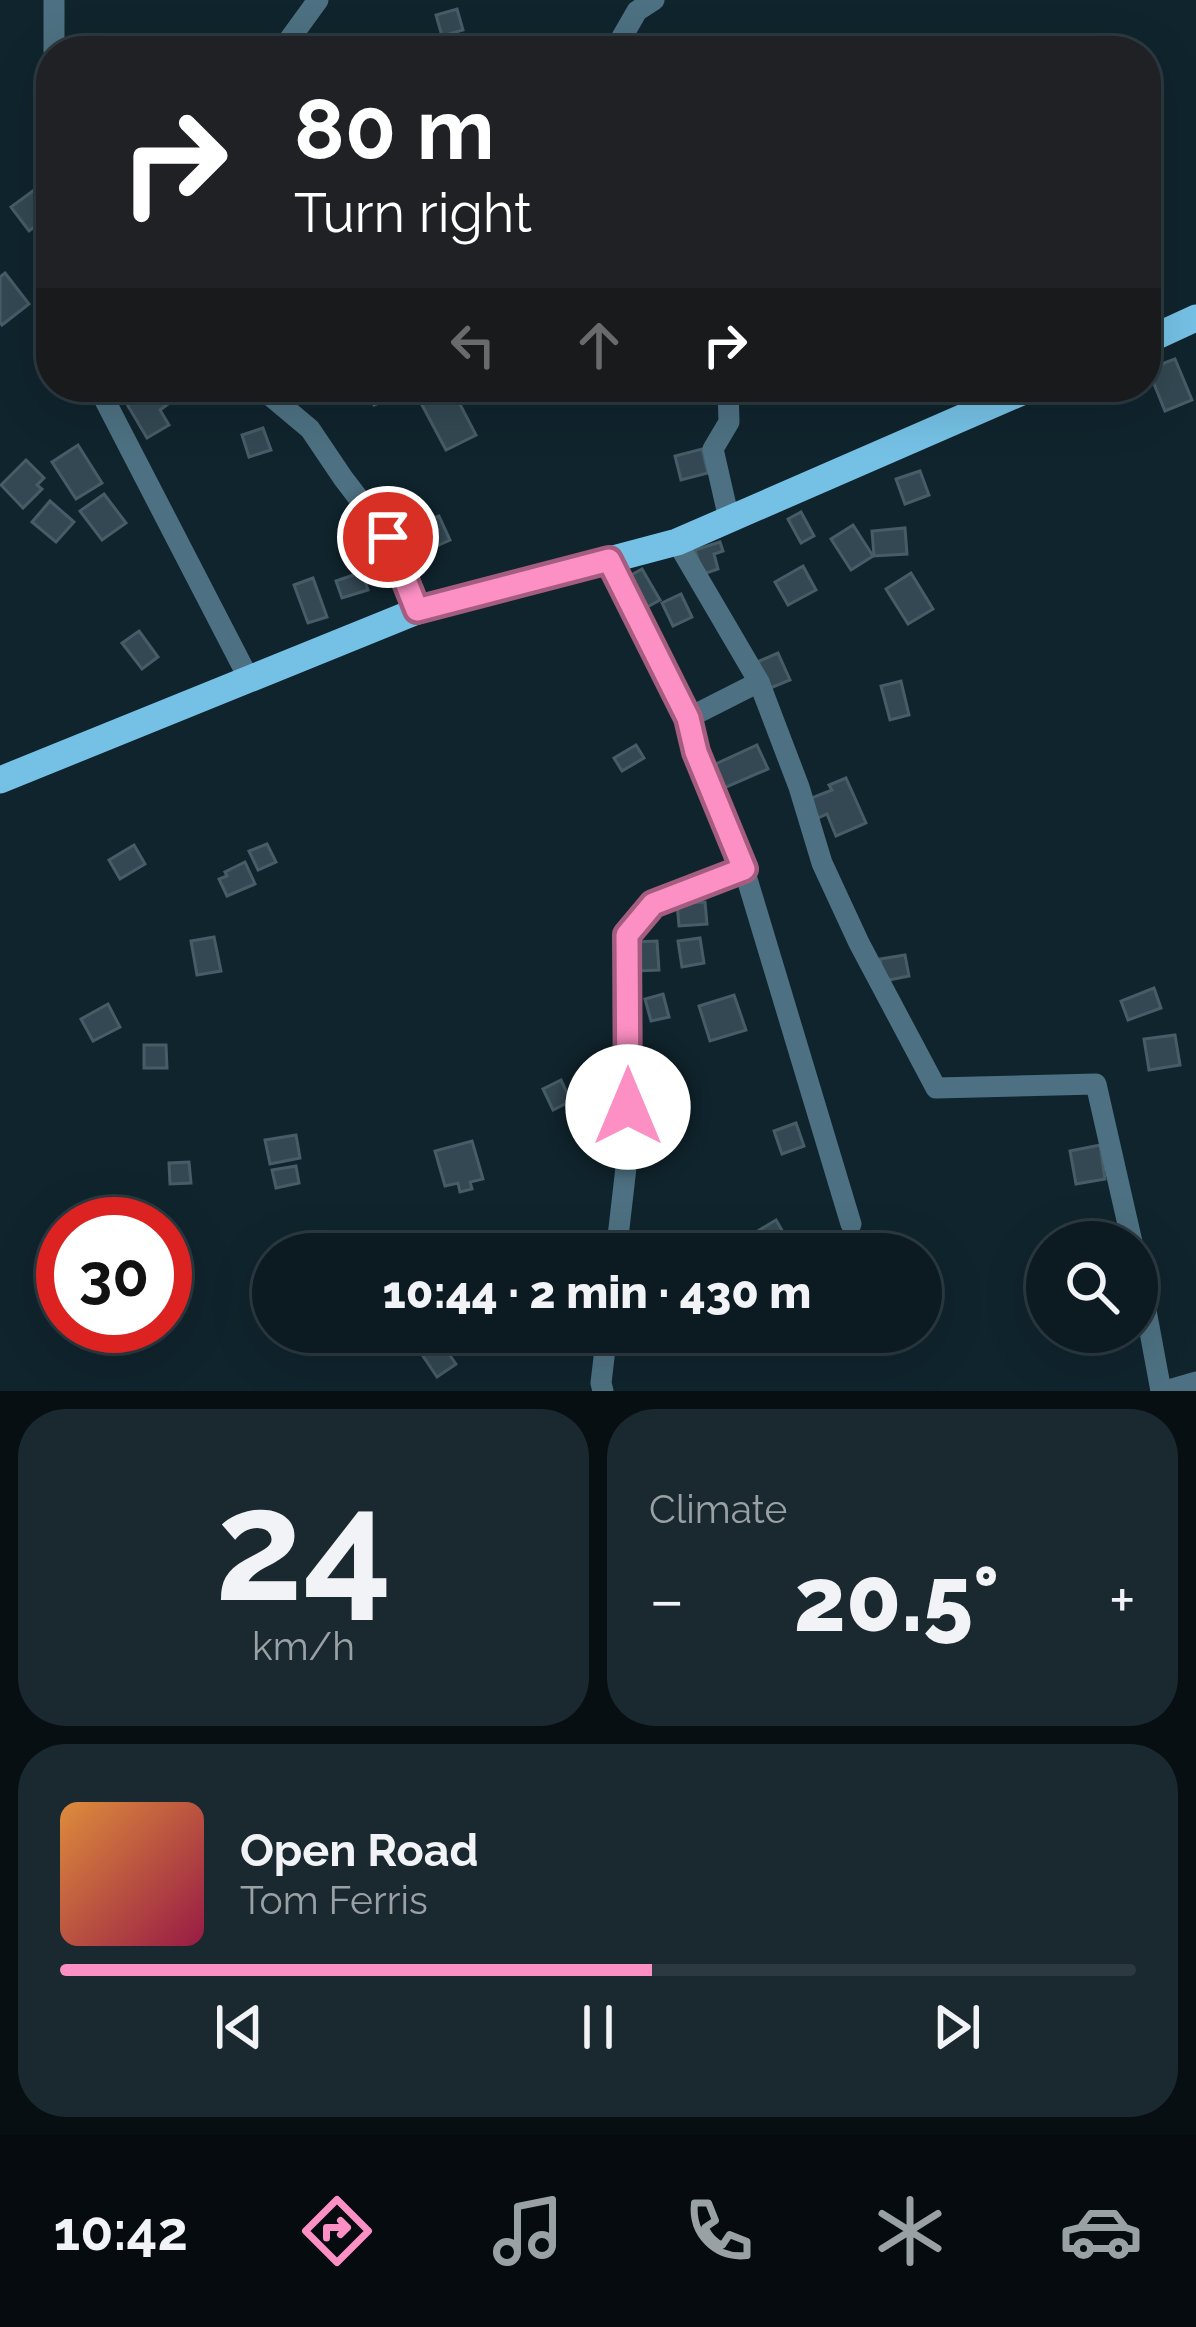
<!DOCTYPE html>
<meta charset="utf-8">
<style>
:root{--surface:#0c1b22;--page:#1a282f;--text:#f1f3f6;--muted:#9aa1a5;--line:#2c3940;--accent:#fc8fc3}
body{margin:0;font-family:Raleway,sans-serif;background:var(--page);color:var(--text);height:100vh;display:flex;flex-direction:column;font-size:45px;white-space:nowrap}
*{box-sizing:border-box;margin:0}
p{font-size:39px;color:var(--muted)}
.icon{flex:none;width:66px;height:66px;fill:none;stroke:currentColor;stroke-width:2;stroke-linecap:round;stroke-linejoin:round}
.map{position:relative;height:1391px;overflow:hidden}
.panel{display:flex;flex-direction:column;gap:18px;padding:18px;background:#070f13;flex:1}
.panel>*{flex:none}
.banner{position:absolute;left:36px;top:36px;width:1125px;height:366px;border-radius:48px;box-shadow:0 12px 48px #0002,0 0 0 3px var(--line);background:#202124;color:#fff;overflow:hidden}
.fabs{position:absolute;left:1026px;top:1221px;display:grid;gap:24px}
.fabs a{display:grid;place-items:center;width:132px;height:132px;border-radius:50%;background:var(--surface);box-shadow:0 12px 48px #0002,0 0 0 3px var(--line);font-size:60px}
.speed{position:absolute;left:36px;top:1197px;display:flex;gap:24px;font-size:60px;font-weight:700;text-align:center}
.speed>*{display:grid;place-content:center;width:156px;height:156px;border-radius:50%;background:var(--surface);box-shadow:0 12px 48px #0002,0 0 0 3px var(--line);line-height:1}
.speed .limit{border:18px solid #d22;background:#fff;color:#111}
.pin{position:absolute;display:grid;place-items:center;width:102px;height:102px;color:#fff;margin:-51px;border:6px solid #fff;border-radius:50%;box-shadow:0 3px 12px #0007}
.me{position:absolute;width:132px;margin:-66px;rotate:0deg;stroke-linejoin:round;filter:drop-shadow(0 0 9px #0008)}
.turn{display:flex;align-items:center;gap:42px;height:252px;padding:0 60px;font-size:54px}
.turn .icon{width:156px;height:156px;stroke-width:2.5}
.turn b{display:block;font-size:84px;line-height:102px}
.lanes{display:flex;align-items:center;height:114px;padding:0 60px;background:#0003;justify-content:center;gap:60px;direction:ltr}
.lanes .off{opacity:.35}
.big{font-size:90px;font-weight:800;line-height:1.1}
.panel .tile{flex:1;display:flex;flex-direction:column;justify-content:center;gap:18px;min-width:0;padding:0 42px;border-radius:48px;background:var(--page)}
.panel .dial{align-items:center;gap:0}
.dial b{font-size:156px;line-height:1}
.song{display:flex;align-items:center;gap:36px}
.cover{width:144px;height:144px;border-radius:18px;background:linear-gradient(135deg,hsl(30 70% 55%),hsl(340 70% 35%))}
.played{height:12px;border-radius:6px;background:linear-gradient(90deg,var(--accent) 55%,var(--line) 55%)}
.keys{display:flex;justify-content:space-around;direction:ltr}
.heat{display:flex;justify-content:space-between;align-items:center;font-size:66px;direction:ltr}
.panel .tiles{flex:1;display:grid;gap:18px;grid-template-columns:1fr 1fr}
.tile:last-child{grid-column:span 2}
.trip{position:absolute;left:252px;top:1233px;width:690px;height:120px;border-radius:60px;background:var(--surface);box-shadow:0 12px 48px #0002,0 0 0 3px var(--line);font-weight:800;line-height:120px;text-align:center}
.menu{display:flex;height:192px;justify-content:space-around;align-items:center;background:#050b0e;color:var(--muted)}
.menu .icon{width:84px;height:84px}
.menu .selected{color:var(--accent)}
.menu b{font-size:54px;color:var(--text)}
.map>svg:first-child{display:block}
.building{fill:#334852;stroke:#465c66;stroke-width:3}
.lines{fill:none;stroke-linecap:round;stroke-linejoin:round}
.minor{stroke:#4d7182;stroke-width:21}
.major{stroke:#75c1e5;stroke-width:27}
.route-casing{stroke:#a45d7f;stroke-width:30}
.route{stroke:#fc8fc3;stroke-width:21}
</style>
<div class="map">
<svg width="1196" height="1391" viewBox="0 0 1196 1391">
<rect width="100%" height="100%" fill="#10242d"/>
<g class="building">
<polygon points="457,9 463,30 442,36 436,15"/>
<polygon points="34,190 51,214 29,231 11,207"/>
<polygon points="5,273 29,304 2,325 0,322 0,277"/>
<polygon points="1175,359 1192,400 1165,411 1148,369"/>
<polygon points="121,387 158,387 168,404 160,410 169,425 147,438 118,389"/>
<polygon points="366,387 396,387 400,394 374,405"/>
<polygon points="451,387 476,435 446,450 421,403"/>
<polygon points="263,428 271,450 249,457 242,435"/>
<polygon points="78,445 102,483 76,499 52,462"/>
<polygon points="702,449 708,473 681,480 675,456"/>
<polygon points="26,460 44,478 37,485 42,489 23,508 1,485"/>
<polygon points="920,471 929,495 905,504 896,479"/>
<polygon points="104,494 126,523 102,540 80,511"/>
<polygon points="50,501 74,522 56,542 32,522"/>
<polygon points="801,512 814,536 801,543 788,519"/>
<polygon points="439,516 450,540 423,552 412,527"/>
<polygon points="853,525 873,556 851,570 831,539"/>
<polygon points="905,528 907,554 874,556 872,531"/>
<polygon points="720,542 723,551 714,554 718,569 703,574 695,550"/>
<polygon points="803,566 816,590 788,605 775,582"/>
<polygon points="642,569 660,600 640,611 622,580"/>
<polygon points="362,572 368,590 342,598 336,581"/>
<polygon points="911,573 933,609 908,624 886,589"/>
<polygon points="313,578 327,617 308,623 294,585"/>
<polygon points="681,594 692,617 673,626 662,603"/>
<polygon points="139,631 158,657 142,669 122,643"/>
<polygon points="778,653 790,680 768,689 757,662"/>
<polygon points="901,681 909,715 890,720 881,686"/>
<polygon points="636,745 644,758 622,771 614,758"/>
<polygon points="757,745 768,769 717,791 707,768"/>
<polygon points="846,778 866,823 836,836 827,814 818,818 809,799 832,790 829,785"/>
<polygon points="267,844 276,862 258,870 249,851"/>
<polygon points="134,845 145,864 120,879 109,860"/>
<polygon points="245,862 255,884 227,896 219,879 227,876 225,872"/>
<polygon points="705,902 707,924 679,926 677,903"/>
<polygon points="214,937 221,971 197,975 191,941"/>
<polygon points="700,938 704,963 682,967 678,941"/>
<polygon points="657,941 659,970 635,971 634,942"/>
<polygon points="905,955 909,976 884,981 880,959"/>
<polygon points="1154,988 1161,1008 1128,1020 1121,1001"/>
<polygon points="663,994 669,1017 651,1021 645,999"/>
<polygon points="734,995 746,1030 710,1041 699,1006"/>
<polygon points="108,1004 120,1027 93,1041 81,1019"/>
<polygon points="1175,1035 1180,1065 1149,1070 1144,1039"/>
<polygon points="144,1045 166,1045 167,1068 144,1068"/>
<polygon points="561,1080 571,1101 553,1110 543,1089"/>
<polygon points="796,1123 804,1146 782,1154 774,1131"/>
<polygon points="296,1135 300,1158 270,1164 265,1140"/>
<polygon points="472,1141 483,1179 470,1182 472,1189 460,1192 458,1183 445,1186 435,1151"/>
<polygon points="1100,1145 1105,1179 1076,1184 1070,1151"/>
<polygon points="189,1162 191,1183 170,1184 169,1163"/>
<polygon points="296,1166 299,1183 276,1188 272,1170"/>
<polygon points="776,1220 783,1232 753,1250 746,1238"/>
<polygon points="396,1234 426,1246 423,1254 388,1254"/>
<polygon points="439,1340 456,1364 437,1377 421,1353"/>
</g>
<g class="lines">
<g class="minor">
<polyline points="54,51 54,0"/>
<polyline points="281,51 318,0"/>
<polyline points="614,51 637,11 654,0"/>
<polyline points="98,387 249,679"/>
<polyline points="260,387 310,429 343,478 388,537 417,611"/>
<polyline points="728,387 729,422 713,449 729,519"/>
<polyline points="677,542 759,682 799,787 822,863 859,943 936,1088 1096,1084 1132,1242"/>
<polyline points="609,560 688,718"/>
<polyline points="744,869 851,1224"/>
<polyline points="616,1254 628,1150 627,935 653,904 744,869 696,752 688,718 759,682"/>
<polyline points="1137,1262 1161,1391"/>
<polyline points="603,1391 601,1383 607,1332"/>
<polyline points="1165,1391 1196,1382"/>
</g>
<g class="major">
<polyline points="1146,341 1196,318"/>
<polyline points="0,780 417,611 677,542 1033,387"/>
</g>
</g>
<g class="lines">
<defs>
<polyline id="route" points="388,537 417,610 609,560 688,718 696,752 744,869 653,904 627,935 628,1107"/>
</defs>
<use href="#route" class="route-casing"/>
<use href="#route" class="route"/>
</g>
</svg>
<div class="fabs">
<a><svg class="icon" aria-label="search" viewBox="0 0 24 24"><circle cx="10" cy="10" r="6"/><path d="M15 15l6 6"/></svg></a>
</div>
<div class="speed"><div class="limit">30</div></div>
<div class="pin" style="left:388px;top:537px;background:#d93025"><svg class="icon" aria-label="arrive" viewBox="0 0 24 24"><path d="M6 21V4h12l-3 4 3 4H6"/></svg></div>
<svg class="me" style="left:628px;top:1107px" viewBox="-20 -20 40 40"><circle r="19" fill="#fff"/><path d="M0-13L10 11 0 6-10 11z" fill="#fc8fc3"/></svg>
<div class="trip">10:44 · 2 min · 430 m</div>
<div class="banner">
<div class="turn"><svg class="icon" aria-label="right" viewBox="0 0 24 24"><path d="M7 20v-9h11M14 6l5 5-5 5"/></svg><div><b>80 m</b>Turn right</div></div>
<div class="lanes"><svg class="icon off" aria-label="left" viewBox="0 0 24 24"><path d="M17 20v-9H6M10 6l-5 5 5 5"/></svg><svg class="icon off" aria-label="ahead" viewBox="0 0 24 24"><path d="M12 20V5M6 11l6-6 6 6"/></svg><svg class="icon" aria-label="right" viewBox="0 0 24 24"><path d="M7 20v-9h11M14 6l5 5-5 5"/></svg></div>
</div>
</div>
<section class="panel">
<div class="tiles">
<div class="tile dial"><b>24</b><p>km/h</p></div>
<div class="tile"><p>Climate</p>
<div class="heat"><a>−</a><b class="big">20.5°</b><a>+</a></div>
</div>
<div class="tile">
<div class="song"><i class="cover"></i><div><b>Open Road</b><p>Tom Ferris</p></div></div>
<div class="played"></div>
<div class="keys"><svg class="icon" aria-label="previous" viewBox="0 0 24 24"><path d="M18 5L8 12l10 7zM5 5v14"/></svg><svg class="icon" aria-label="pause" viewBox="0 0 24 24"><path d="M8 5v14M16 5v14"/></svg><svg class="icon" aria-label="next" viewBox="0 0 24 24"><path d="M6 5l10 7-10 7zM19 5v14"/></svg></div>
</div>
</div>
</section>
<nav class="menu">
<b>10:42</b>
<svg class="icon selected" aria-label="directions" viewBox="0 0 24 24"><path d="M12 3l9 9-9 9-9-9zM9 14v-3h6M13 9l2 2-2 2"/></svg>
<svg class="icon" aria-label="music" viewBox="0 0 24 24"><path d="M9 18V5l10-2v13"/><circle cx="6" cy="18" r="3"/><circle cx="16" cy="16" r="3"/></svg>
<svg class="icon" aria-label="phone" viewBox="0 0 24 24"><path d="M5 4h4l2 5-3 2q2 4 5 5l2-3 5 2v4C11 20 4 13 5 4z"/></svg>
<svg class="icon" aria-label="climate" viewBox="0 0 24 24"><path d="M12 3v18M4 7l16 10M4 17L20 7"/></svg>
<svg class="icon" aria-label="car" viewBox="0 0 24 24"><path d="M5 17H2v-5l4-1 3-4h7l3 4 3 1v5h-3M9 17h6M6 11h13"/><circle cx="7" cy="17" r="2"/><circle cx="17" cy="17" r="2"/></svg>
</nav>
